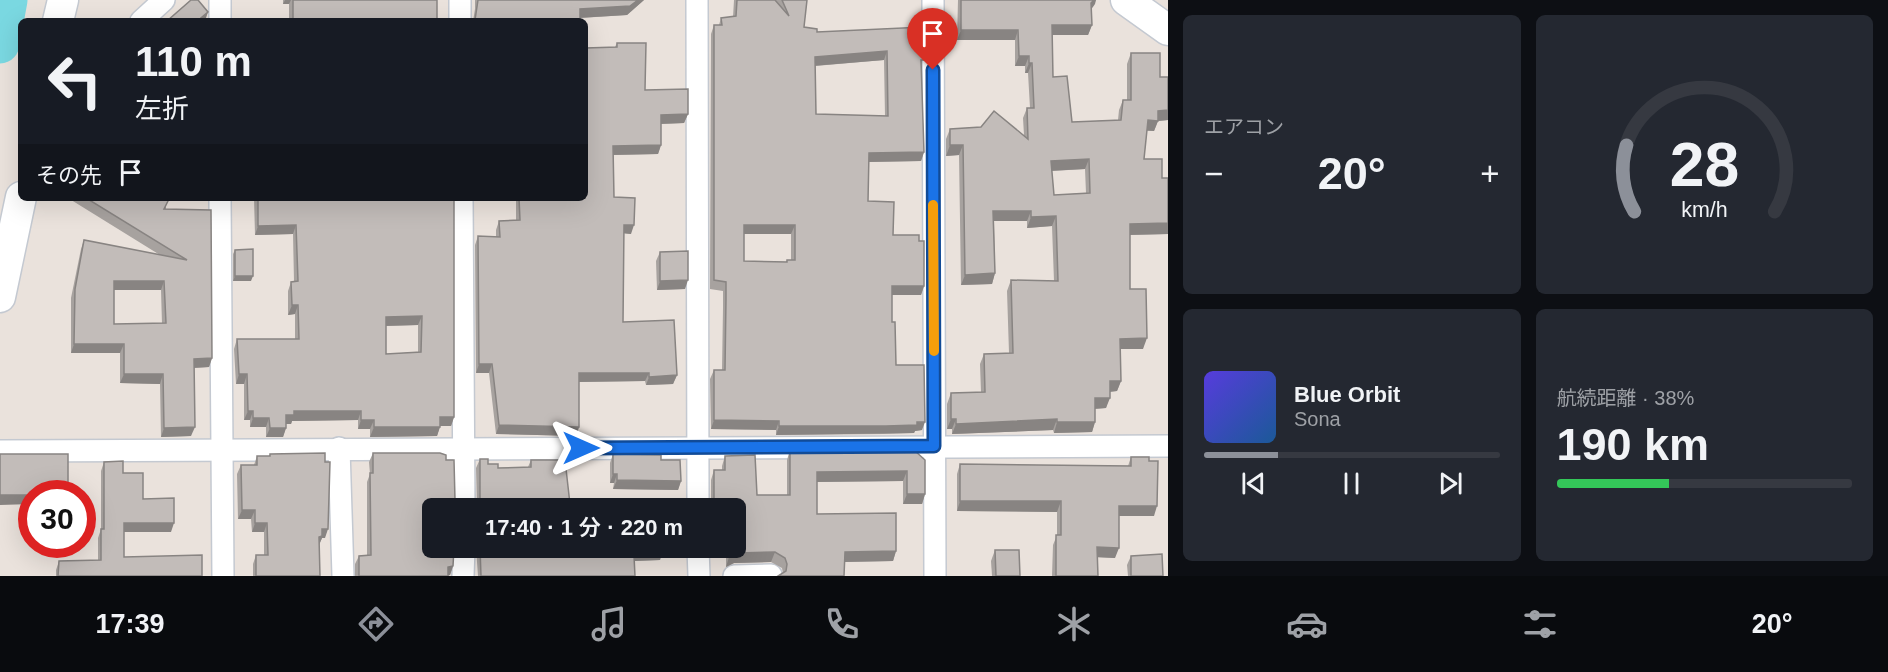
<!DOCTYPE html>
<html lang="ja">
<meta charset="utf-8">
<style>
:root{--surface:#171b24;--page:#242831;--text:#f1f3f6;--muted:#9ea1a6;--line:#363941;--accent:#8c9099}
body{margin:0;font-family:Arial,"Noto Sans JP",sans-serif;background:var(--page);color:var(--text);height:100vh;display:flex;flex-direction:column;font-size:22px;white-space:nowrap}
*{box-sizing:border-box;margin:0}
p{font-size:20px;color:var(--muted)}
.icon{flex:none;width:33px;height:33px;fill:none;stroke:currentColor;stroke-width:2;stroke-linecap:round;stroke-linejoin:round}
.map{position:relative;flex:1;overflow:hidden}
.panel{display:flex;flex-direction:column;gap:15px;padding:15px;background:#0d0f14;width:720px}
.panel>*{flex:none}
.banner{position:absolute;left:18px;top:18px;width:570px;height:183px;border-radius:9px;box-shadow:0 6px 24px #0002;background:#171b24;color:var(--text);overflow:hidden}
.speed{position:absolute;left:18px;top:480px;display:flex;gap:12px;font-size:30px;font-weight:700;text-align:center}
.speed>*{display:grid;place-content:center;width:78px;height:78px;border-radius:50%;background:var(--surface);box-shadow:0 6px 24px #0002;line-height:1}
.speed .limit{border:9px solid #d22;background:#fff;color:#111}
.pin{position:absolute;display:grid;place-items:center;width:51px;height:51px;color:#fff;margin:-62px -26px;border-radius:50% 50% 50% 0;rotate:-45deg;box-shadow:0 0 6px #0007}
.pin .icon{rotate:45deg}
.me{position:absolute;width:66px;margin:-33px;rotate:90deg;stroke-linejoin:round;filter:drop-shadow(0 0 4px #0008)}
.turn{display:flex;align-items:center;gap:21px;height:126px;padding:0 18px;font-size:27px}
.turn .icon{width:78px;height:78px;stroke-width:2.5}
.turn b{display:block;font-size:42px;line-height:51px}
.then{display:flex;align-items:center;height:57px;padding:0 18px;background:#0003;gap:12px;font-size:22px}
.big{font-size:45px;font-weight:600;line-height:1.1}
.panel .widget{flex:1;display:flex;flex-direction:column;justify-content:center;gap:9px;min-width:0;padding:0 21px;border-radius:9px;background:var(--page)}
.panel .dial{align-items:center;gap:0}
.dial svg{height:156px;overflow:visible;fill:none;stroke:var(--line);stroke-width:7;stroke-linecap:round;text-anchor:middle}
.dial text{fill:var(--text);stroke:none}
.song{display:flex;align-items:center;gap:18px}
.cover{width:72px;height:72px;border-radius:9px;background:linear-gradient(135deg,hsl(250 70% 55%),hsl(210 70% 35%))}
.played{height:6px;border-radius:3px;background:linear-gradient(90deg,var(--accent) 25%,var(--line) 25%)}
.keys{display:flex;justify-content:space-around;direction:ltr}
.heat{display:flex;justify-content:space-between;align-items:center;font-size:33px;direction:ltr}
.charge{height:9px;border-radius:4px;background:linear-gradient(90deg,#34c759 38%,var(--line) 0)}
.panel .tiles{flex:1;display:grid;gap:15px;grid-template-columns:repeat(2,1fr)}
.trip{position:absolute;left:422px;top:498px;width:324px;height:60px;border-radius:9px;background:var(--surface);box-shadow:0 6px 24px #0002;font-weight:600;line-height:60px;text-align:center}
.menu{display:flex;height:96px;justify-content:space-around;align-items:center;background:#090b0e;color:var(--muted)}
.menu .icon{width:42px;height:42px}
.menu .active{color:var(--accent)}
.menu b{font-size:27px;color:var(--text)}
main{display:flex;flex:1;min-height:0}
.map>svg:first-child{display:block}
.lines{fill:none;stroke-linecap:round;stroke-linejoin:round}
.river{stroke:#7ad8e1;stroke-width:39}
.street-casing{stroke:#c4c9d1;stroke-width:24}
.secondary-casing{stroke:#c4c9d1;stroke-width:33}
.street{stroke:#fff;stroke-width:21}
.secondary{stroke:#fff;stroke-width:30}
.wall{fill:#a7a29f;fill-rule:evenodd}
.shaded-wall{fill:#888482}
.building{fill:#c2bcb9;stroke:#888482;stroke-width:1.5;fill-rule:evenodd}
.route-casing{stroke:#114b97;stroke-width:15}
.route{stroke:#1a73e8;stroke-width:10}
.slow{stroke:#f59e0b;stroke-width:10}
</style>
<main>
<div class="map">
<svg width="1168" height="576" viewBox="0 0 1168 576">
<rect width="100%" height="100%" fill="#eae2dc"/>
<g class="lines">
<polyline class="river" points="0,44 8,0"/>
<defs>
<g id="street">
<polyline points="460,0 460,21"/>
<polyline points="697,0 698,508"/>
<polyline points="933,0 935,576"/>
<polyline points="141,21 164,0"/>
<polyline points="220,21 220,0"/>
<polyline points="220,198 223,576"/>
<polyline points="462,198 464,508"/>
<polyline points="339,448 343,576"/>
<polyline points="0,451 1168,446"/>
<polyline points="698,548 699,576"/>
<polyline points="463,576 464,548"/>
<polyline points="734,576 771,575"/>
</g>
<g id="secondary">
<polyline points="1126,0 1168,30"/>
<polyline points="58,21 63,0"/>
<polyline points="0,297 21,197"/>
</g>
</defs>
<use href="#street" class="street-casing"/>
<use href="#secondary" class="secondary-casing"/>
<use href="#street" class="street"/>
<use href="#secondary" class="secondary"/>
</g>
<g class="wall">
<polygon points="283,0 437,0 437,21 289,21 289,4 283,4"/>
<polygon points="475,0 644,0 627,15 580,18 580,21 473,21 475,9"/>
<path d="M734 0H807L804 27 817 32 924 27 921 66 924 152 921 161 869 162 868 201 893 235 919 241 924 286 921 295H892V322L896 365 922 430 915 431 914 433 883 434 776 435V430L711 429 710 379 714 370H722L723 308V291L710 289 711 34 714 25H719L721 18 733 17ZM884 60 885 116 816 114 815 66ZM744 234H791V260H787L786 262 744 261Z"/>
<path d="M958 0H1096L1091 8 1092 25 1088 35H1052L1053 77 1072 122 1118 120 1119 110 1123 100H1127V64L1131 53 1160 77H1168V120L1158 121 1154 131H1147L1144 159 1162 178H1168V234L1130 235V289L1143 349H1120L1121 381 1117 391 1110 392 1106 408 1095 409V422L1092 432 1054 433 1053 430 952 434V429H947V404L951 393 981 392 980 364 984 354 1009 353 1007 291 1011 280 1054 281 1052 226 1027 228V221H994L995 273 992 284 961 285 959 155 946 156V139L950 129 1024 135 1023 118 1027 108H1030L1028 73H1025V66H1015V40H957ZM1085 169 1086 193 1054 195 1052 171Z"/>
<polygon points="617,43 645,90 688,114 684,123 661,124 661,145 658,154 613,155 614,197 631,234 624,233 623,322 677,375 673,384 646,385 645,381 579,382 579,427 576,436 496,434 489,373 476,373 475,245 478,236 496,237 496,230 499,221 516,220 516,198 585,198 585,49 586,48 615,47"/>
<path d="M68 198H166V209L211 210 212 358 209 367 194 368 191 436 161 437 160 384 120 383V353H71V298L81 249 84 240 160 255ZM114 290H161L162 324H114Z"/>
<path d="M254 198H454V417L451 426H440L437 436 370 437V429H358V420L292 421 291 424H286V428L283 437H266V427H250V420H244V384H236L234 349 237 339H295V314L288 315V291L291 282 294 281 293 234 255 235ZM418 325V352L386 354V326Z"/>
<polygon points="235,250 251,281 233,281 233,254"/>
<polygon points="660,252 685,289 657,290 656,261"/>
<polygon points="790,450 914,450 925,494 922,504 903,504 903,481 817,482 817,514 896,551 893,561 845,562 783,573 782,568 771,562 734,563 726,567 726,548 735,548 735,508 711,504 711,480 714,470 722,470 722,466 725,456 757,495 787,495 787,460"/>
<polygon points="373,453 432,508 453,566 450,575 448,576 355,576 355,564 359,556 367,555 367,482 370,474 369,462"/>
<polygon points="270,454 325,538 322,538 319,545 320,576 253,576 253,564 256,555 264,555 264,532 252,532 251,519 238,519 237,474 241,465 254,465 257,456 269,456"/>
<polygon points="613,454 661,460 681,481 678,490 613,489 614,483 610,483 610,463"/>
<polygon points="1131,457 1154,516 1119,516 1115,558 1097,557 1098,576 1052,576 1053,545 1057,535 1057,512 957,511 957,474 960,464 1128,466"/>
<polygon points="480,459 488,464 498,468 528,467 531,460 570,504 477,505 476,468"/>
<polygon points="104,462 123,473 171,532 124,532 124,557 202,576 56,576 56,570 59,561 98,560 98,538 101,529 101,471"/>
<polygon points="476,548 678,548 676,553 662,552 660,560 634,561 635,576 478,576"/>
<polygon points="995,550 1020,576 992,576 991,561"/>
<polygon points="1131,556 1163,576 1128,576 1127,565"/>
</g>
<g class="shaded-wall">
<polygon points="285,0 291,0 289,4 283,4"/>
<polygon points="638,0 644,0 627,15 577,18 580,9"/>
<polygon points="1094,0 1096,0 1095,4 1088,14 1091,3"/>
<polygon points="208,12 205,21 200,21 201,18"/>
<polygon points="496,19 495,21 474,21 475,20"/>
<polygon points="1052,25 1092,25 1088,35 1048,35"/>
<polygon points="961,30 1018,30 1015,40 957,40"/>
<polygon points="887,51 884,60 812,66 815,57"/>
<polygon points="1019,56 1029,56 1025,66 1015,66"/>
<polygon points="1029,63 1032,63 1028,73 1025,73"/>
<polygon points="1168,110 1168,120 1158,121 1154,131 1144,130 1148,120 1158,111"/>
<polygon points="688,114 684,123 658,124 661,115"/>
<polygon points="661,145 658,154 610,155 613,146"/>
<polygon points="950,145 963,145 959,155 946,156"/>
<polygon points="924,152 921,161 866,162 869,153"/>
<polygon points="1089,159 1085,169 1047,171 1051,161"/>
<polygon points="993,211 1031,211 1027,221 990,221"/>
<polygon points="1056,216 1052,226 1027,228 1031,217"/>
<polygon points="1168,223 1168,234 1126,235 1130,224"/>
<polygon points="296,225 293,234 255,235 258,226"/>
<polygon points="624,225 634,225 631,234 620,233"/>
<polygon points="744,225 795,225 791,234 741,234"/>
<polygon points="995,273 992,284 961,285 965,275"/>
<polygon points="235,276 253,276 251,281 233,281"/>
<polygon points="688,280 685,289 657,290 660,281"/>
<polygon points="114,281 164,281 161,290 111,290"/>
<polygon points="892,286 924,286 921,295 889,295"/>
<polygon points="292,305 298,305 295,314 288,315"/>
<polygon points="422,316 418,325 382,326 386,317"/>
<polygon points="1147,338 1143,349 1117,349 1120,339"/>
<polygon points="74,344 124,344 120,353 71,353"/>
<polygon points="212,358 209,367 191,368 194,359"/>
<polygon points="479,364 492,364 489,373 476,373"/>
<polygon points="579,373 649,373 645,381 576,382"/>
<polygon points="124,374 163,374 160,384 120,383"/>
<polygon points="239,374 247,374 244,384 236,384"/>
<polygon points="677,375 673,384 646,385 649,377"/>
<polygon points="1110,381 1121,381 1117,391 1106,392"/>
<polygon points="1095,398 1110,398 1106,408 1091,409"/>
<polygon points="248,411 253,411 250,420 244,420"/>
<polygon points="294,411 361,411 358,420 292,421 291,424 283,424 286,415"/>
<polygon points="440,417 454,417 451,426 437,426"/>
<polygon points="253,418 269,418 266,427 250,427"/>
<polygon points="951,419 956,419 952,429 947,429"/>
<polygon points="1057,419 1053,430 952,434 956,424"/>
<polygon points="361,420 374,420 370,429 358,429"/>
<polygon points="714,420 779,421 776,430 711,429"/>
<polygon points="925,422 922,430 915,431 914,433 776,435 779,426"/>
<polygon points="1057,422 1095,422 1092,432 1054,433"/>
<polygon points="499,425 579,427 576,436 496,434"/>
<polygon points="195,427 191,436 161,437 164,428"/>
<polygon points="374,427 440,427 437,436 370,437"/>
<polygon points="270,428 286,428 283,437 266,437"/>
<polygon points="907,471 903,481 813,482 817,472"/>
<polygon points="613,474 617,474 614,483 610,483"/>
<polygon points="617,480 681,481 678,490 613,489"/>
<polygon points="907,494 925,494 922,504 903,504"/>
<polygon points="0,495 32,495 32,504 0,505"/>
<polygon points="960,501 1061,501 1057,512 957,511"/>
<polygon points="1119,506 1157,506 1154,516 1116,516"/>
<polygon points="242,510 255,510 251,519 238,519"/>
<polygon points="124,523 174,523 171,532 121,532"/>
<polygon points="255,523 267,523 264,532 252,532"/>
<polygon points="322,529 328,529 325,538 322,538 319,545 316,546"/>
<polygon points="1097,547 1119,548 1115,558 1093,557"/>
<polygon points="661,548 678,548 676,553 662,552 660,560 633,561 636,552"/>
<polygon points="896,551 893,561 842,562 845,552"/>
<polygon points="775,552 771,562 734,563 726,567 729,557 737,553"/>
<polygon points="453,566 450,575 445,575 448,567"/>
</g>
<g class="building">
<polygon points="191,0 198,0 208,12 201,18 203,21 167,21"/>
<rect x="293" y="0" width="144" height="21"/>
<polygon points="478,0 638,0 630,6 580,9 580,21 496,21 496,19 475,20"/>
<path d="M737 0H775L789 16 782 0H807L804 27 817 29V32L924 27V60H921L924 152 869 153 868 201 894 202 893 235H919V241H924V286H892V322H895L896 365H924L925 422H917V425L886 426H779V421L714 420V370H725L726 299V282L714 280V25H722L721 18 736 16ZM887 51 888 116 816 114 815 57ZM744 225H795V260H787V262L744 261Z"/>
<path d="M961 0H1094L1091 3 1092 25H1052L1053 77 1067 76 1072 122 1121 120 1123 100H1131V53H1160V77H1168V110L1158 111V121L1148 120 1144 159H1162V178H1168V223L1130 224V289H1146L1147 338 1120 339 1121 381H1110V398H1095V422H1057V419L956 424V419H951V393L985 392 984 354 1013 353 1011 280 1058 281 1056 216 1031 217V211H993L995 273 965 275 963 145H950V129L981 127 994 111 1028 139 1027 108H1034L1032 63H1029V56H1019L1018 30H961ZM1089 159 1090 193 1054 195 1051 161Z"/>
<polygon points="617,43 646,43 645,90 688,89 688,114 661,115 661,145 613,146 614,197 635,198 634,225 624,225 623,322 674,320 677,375 649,377 649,373 579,373 579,427 499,425 492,364 479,364 478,236 500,237 499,221 520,220 519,198 585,198 585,98 587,98 586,48 617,47"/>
<path d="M86 198H166L169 199 164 209 211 210 212 358 194 359 195 427 164 428 163 374H124V344H74L75 289 84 240 187 260ZM114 281H164L166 323 114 324Z"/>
<path d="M258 198H454V417H440V427H374V420H361V411H294V415H286V428H270L269 418H253V411H248L247 374H239L237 339H299L298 305H292L291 282 298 281 296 225 258 226ZM422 316 421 352 386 354V317Z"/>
<polygon points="253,249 253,276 235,276 235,250"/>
<polygon points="688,251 688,280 660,281 660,252"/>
<polygon points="790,450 914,450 925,460 925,494 907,494 907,471 817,472 817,514 896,513 896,551 845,552 844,576 778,576 786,571 787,564 785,558 775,552 737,553 729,557 729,548 735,548 735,508 708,508 714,498 714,470 725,470 725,456 755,455 757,495 790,495"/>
<polygon points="325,453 325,462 330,462 328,529 322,529 322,536 319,537 320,576 256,576 256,555 268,555 267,523 255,523 255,510 242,510 241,465 257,465 257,456 270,456 270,454"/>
<polygon points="373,453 440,453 446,455 446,460 454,460 455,500 460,508 432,508 432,548 454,548 453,566 448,567 448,576 359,576 359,556 371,555 370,473 373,473"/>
<polygon points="0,454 68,454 68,494 32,494 32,495 0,495"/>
<polygon points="613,454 661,455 661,460 680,460 681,481 617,480 617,474 613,474"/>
<polygon points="1131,457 1149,457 1149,461 1158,461 1157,506 1119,506 1119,548 1097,547 1098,576 1056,576 1056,535 1061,535 1061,501 960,501 960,464 1131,466"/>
<polygon points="480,459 488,459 488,464 498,464 498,468 531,467 531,460 565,460 570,504 580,504 580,508 475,508 480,500"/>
<polygon points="123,461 123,473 143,473 143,499 174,498 174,523 124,523 124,557 202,555 202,576 58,576 59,561 101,560 101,529 104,529 104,462"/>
<polygon points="480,548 663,548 663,552 636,552 634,556 635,576 481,576"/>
<polygon points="995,550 1019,550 1020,576 996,576"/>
<polygon points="1162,554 1163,576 1131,576 1131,556"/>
</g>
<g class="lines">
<defs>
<polyline id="route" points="581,448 934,446 933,70"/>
</defs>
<use href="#route" class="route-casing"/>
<use href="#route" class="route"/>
<polyline class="slow" points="933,205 934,351"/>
</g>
</svg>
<div class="speed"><div class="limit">30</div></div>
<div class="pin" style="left:933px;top:70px;background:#d93025"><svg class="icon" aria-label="arrive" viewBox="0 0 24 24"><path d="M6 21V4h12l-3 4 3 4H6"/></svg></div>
<svg class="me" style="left:581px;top:448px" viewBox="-20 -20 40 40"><path d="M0-17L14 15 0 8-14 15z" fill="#1a73e8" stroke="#fff" stroke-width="4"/></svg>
<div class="trip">17:40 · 1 分 · 220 m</div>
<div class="banner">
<div class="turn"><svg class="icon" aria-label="left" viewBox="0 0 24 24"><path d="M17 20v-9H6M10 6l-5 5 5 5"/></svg><div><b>110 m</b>左折</div></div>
<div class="then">その先<svg class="icon" aria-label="arrive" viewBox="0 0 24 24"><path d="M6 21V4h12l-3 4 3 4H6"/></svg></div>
</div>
</div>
<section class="panel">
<div class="tiles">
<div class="widget"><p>エアコン</p>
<div class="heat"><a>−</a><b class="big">20°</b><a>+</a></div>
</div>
<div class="widget dial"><svg viewBox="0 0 100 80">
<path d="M14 69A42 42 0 1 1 86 69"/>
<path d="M14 69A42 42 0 0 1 10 35" stroke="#8c9099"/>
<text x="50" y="56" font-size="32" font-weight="700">28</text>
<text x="50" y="72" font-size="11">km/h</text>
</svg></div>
<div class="widget">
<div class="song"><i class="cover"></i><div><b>Blue Orbit</b><p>Sona</p></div></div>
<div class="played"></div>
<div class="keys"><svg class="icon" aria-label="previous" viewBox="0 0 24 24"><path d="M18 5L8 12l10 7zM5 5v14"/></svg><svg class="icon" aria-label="pause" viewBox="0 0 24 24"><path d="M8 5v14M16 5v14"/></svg><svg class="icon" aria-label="next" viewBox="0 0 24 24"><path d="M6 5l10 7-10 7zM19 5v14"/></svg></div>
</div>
<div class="widget"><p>航続距離 · 38%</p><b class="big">190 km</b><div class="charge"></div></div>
</div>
</section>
</main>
<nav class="menu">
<b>17:39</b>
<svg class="icon active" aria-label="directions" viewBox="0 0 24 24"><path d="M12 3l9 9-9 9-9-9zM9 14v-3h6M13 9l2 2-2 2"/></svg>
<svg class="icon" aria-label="music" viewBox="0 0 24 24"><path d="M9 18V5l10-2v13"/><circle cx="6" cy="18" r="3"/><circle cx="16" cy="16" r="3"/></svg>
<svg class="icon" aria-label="phone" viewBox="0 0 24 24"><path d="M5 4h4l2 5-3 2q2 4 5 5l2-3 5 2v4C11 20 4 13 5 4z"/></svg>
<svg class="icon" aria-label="climate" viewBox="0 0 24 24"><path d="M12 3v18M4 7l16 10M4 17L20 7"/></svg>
<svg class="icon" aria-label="car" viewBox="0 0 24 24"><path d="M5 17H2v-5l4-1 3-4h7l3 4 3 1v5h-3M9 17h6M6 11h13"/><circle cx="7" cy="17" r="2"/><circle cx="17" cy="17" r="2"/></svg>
<svg class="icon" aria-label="filters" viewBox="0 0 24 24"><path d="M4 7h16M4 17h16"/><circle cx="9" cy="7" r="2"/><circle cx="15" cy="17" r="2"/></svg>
<b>20°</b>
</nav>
